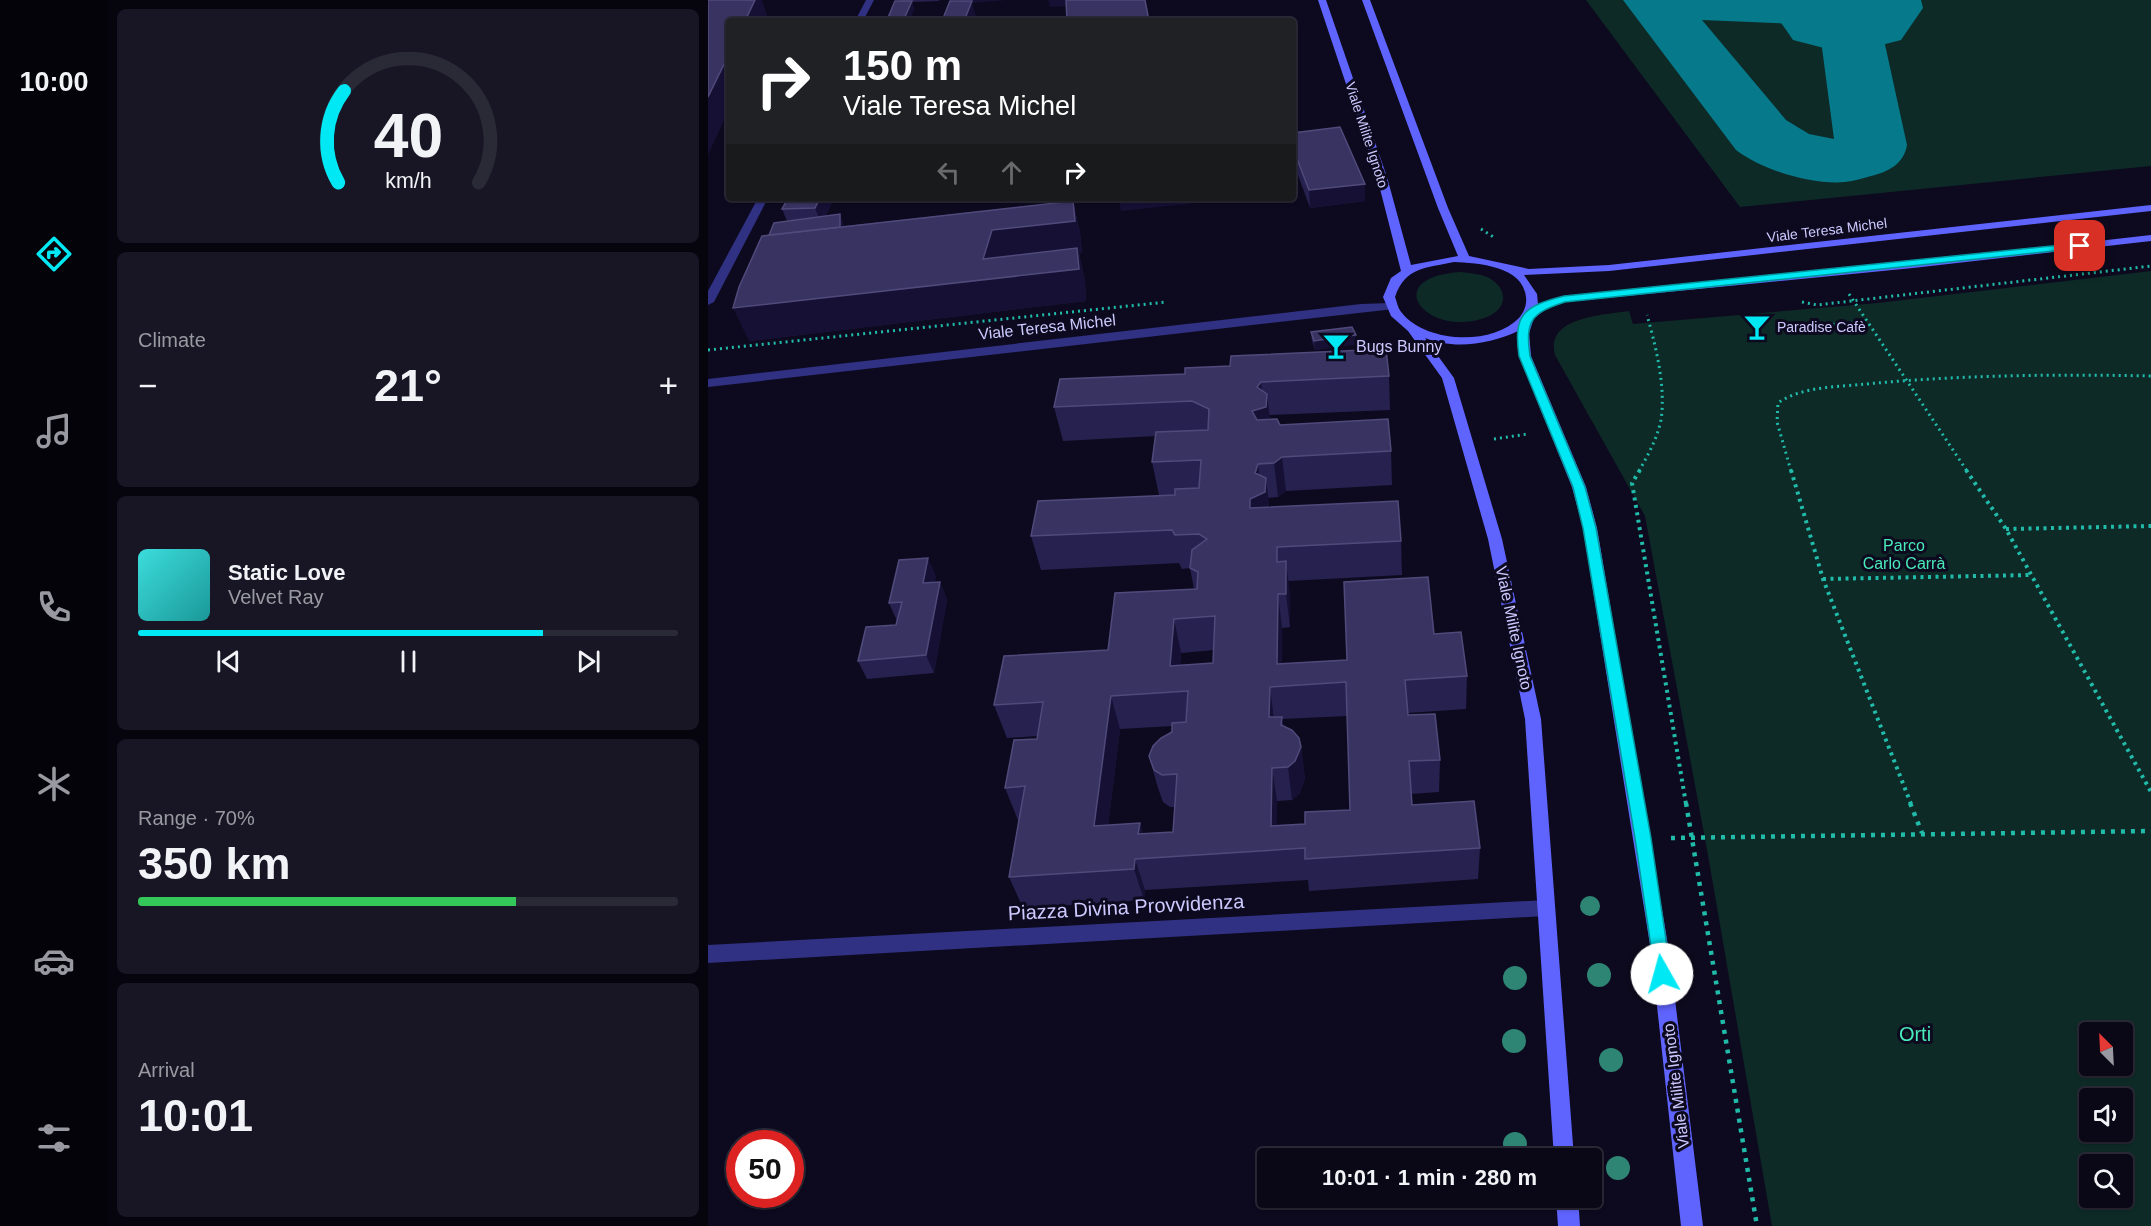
<!DOCTYPE html>
<meta charset="utf-8">
<style>
:root{--surface:#0a0817;--page:#181624;--text:#f1f3f6;--muted:#999aa1;--line:#2a2936;--accent:#00e8f4}
body{margin:0;font-family:Helvetica,sans-serif;background:var(--page);color:var(--text);height:100vh;display:flex;flex-direction:column;font-size:22px;white-space:nowrap}
*{box-sizing:border-box;margin:0}
p{font-size:20px;color:var(--muted)}
.icon{flex:none;width:33px;height:33px;fill:none;stroke:currentColor;stroke-width:2;stroke-linecap:round;stroke-linejoin:round}
.map{position:relative;flex:1;overflow:hidden}
.details{display:flex;flex-direction:column;gap:9px;padding:9px;background:#06040d;width:600px}
.details>*{flex:none}
.guide{position:absolute;left:18px;top:18px;width:570px;height:183px;border-radius:6px;box-shadow:0 2px 4px #0004,0 0 0 2px var(--line);background:#202124;color:#fff;overflow:hidden}
.needle{width:39px;rotate:336deg}
.fabs{position:absolute;left:1371px;top:1022px;display:grid;gap:12px}
.fabs a{display:grid;place-items:center;width:54px;height:54px;border-radius:6px;background:var(--surface);box-shadow:0 2px 4px #0004,0 0 0 2px var(--line);font-size:30px}
.speed{position:absolute;left:18px;top:1130px;display:flex;gap:12px;font-size:30px;font-weight:700;text-align:center}
.speed>*{display:grid;place-content:center;width:78px;height:78px;border-radius:50%;background:var(--surface);box-shadow:0 2px 4px #0004,0 0 0 2px var(--line);line-height:1}
.speed .limit{border:9px solid #d22;background:#fff;color:#111}
.pin{position:absolute;display:grid;place-items:center;width:51px;height:51px;color:#fff;margin:-26px;border-radius:12px;box-shadow:0 3px 9px #0006}
.me{position:absolute;width:66px;margin:-33px;rotate:353deg;stroke-linejoin:round;filter:drop-shadow(0 0 4px #0008)}
.turn{display:flex;align-items:center;gap:21px;height:126px;padding:0 18px;font-size:27px}
.turn .icon{width:78px;height:78px;stroke-width:2.5}
.turn b{display:block;font-size:42px;line-height:51px}
.lanes{display:flex;align-items:center;height:57px;padding:0 18px;background:#0003;justify-content:center;gap:30px;direction:ltr}
.lanes .off{opacity:.35}
.big{font-size:45px;font-weight:700;line-height:1.1}
.details .tile{flex:1;display:flex;flex-direction:column;justify-content:center;gap:9px;min-width:0;padding:0 21px;border-radius:9px;background:var(--page)}
.details .dial{align-items:center;gap:0}
.dial svg{height:156px;overflow:visible;fill:none;stroke:var(--line);stroke-width:7;stroke-linecap:round;text-anchor:middle}
.dial text{fill:var(--text);stroke:none}
.song{display:flex;align-items:center;gap:18px}
.cover{width:72px;height:72px;border-radius:9px;background:linear-gradient(135deg,hsl(180 70% 55%),hsl(180 70% 35%))}
.played{height:6px;border-radius:3px;background:linear-gradient(90deg,var(--accent) 75%,var(--line) 75%)}
.keys{display:flex;justify-content:space-around;direction:ltr}
.heat{display:flex;justify-content:space-between;align-items:center;font-size:33px;direction:ltr}
.charge{height:9px;border-radius:4px;background:linear-gradient(90deg,#34c759 70%,var(--line) 0)}
.trip{position:absolute;left:549px;top:1148px;width:345px;height:60px;border-radius:6px;background:var(--surface);box-shadow:0 2px 4px #0004,0 0 0 2px var(--line);font-weight:700;line-height:60px;text-align:center}
main{display:flex;flex:1;min-height:0}
.tabs{display:flex;flex-direction:column;width:108px;justify-content:space-around;align-items:center;background:#040309;color:var(--muted)}
.tabs .icon{width:42px;height:42px}
.tabs .current{color:var(--accent)}
.tabs b{font-size:27px;color:var(--text)}
.map>svg:first-child{display:block}
.green{fill:#0d2a27;fill-rule:evenodd}
.lines{fill:none;stroke-linecap:round;stroke-linejoin:round}
.taxiway{fill:#06798a;fill-rule:evenodd}
.runway{fill:#06798a;fill-rule:evenodd}
.path-far2{stroke:#21bbaa;stroke-width:3;stroke-dasharray:2 4;stroke-linecap:butt}
.path-far1{stroke:#21bbaa;stroke-width:4;stroke-dasharray:3 4.5;stroke-linecap:butt}
.path{stroke:#21bbaa;stroke-width:4.5;stroke-dasharray:4 6;stroke-linecap:butt}
.street{fill:#303183;fill-rule:evenodd}
.secondary{fill:#6064ff;fill-rule:evenodd}
.tree{fill:#2e8574}
.wall{fill:#27214f;fill-rule:evenodd}
.shaded-wall{fill:#151034}
.building{fill:#393362;stroke:#504a7b;stroke-width:1.5;fill-rule:evenodd}
.route{fill:#00e8f4;stroke:#00979f;stroke-width:1.5}
.labels{text-anchor:middle;dominant-baseline:central;stroke-width:6;stroke-linejoin:round;paint-order:stroke}
.far-street-label{font-size:14px;fill:#ccc9ff;stroke:#0d0a1f}
.far-poi-label{font-size:14px;fill:#ccc9ff;stroke:#0d0a1f;text-anchor:start}
.street-label{font-size:16px;fill:#ccc9ff;stroke:#0d0a1f}
.poi-label{font-size:16px;fill:#ccc9ff;stroke:#0d0a1f;text-anchor:start}
.park-label{font-size:16px;fill:#49eaba;stroke:#0d0a1f}
.near-street-label{font-size:20px;fill:#ccc9ff;stroke:#0d0a1f}
.near-park-label{font-size:20px;fill:#49eaba;stroke:#0d0a1f}
</style>
<main>
<nav class="tabs">
<b>10:00</b>
<svg class="icon current" aria-label="directions" viewBox="0 0 24 24"><path d="M12 3l9 9-9 9-9-9zM9 14v-3h6M13 9l2 2-2 2"/></svg>
<svg class="icon" aria-label="music" viewBox="0 0 24 24"><path d="M9 18V5l10-2v13"/><circle cx="6" cy="18" r="3"/><circle cx="16" cy="16" r="3"/></svg>
<svg class="icon" aria-label="phone" viewBox="0 0 24 24"><path d="M5 4h4l2 5-3 2q2 4 5 5l2-3 5 2v4C11 20 4 13 5 4z"/></svg>
<svg class="icon" aria-label="climate" viewBox="0 0 24 24"><path d="M12 3v18M4 7l16 10M4 17L20 7"/></svg>
<svg class="icon" aria-label="car" viewBox="0 0 24 24"><path d="M5 17H2v-5l4-1 3-4h7l3 4 3 1v5h-3M9 17h6M6 11h13"/><circle cx="7" cy="17" r="2"/><circle cx="17" cy="17" r="2"/></svg>
<svg class="icon" aria-label="filters" viewBox="0 0 24 24"><path d="M4 7h16M4 17h16"/><circle cx="9" cy="7" r="2"/><circle cx="15" cy="17" r="2"/></svg>
</nav>
<section class="details">
<div class="tile dial"><svg viewBox="0 0 100 80">
<path d="M14 69A42 42 0 1 1 86 69"/>
<path d="M14 69A42 42 0 0 1 17 22" stroke="#00e8f4"/>
<text x="50" y="56" font-size="32" font-weight="700">40</text>
<text x="50" y="72" font-size="11">km/h</text>
</svg></div>
<div class="tile"><p>Climate</p>
<div class="heat"><a>−</a><b class="big">21°</b><a>+</a></div>
</div>
<div class="tile">
<div class="song"><i class="cover"></i><div><b>Static Love</b><p>Velvet Ray</p></div></div>
<div class="played"></div>
<div class="keys"><svg class="icon" aria-label="previous" viewBox="0 0 24 24"><path d="M18 5L8 12l10 7zM5 5v14"/></svg><svg class="icon" aria-label="pause" viewBox="0 0 24 24"><path d="M8 5v14M16 5v14"/></svg><svg class="icon" aria-label="next" viewBox="0 0 24 24"><path d="M6 5l10 7-10 7zM19 5v14"/></svg></div>
</div>
<div class="tile"><p>Range · 70%</p><b class="big">350 km</b><div class="charge"></div></div>
<div class="tile"><p>Arrival</p><b class="big">10:01</b></div>
</section>
<div class="map">
<svg width="1443" height="1226" viewBox="0 0 1443 1226">
<rect width="100%" height="100%" fill="#0d0a1f"/>
<g class="green">
<polygon points="878,0 1443,0 1443,166 1032,207"/>
<path d="M1443 271V1226H1064L1000 855 937 516 847 355C837 317 895 315 921 311L925 324 1170 303ZM1382 1032H1414V1065H1382ZM1382 1098H1414V1131H1382ZM1382 1164H1414V1197H1382Z"/>
<path d="M752 272C761 273 771 274 779 277 800 287 801 308 779 317 720 340 669 278 752 272Z"/>
</g>
<g class="lines">
<path class="taxiway" d="M915 0H1164L1169 8 1199 145C1196 164 1180 172 1163 176 1155 178 1146 181 1137 182 1104 185 1054 170 1028 150ZM994 20 1111 25 1126 139 1101 134 1078 120Z"/>
<polygon class="runway" points="1063,0 1213,0 1215,8 1193,40 1139,54 1085,40 1063,8"/>
<g class="path-far2">
<polyline points="773,229 787,238"/>
<polyline points="1141,294 1259,471"/>
<polyline points="1094,302 1109,305 1443,266"/>
<polyline points="1083,326 1110,326 1157,321"/>
<polyline points="0,350 459,302"/>
<polyline points="786,439 820,434"/>
<path d="M931 471C940 455 949 439 953 420 958 387 948 347 939 315"/>
<path d="M1083 471 1069 422 1070 403C1094 386 1130 387 1158 384 1253 375 1348 374 1443 376"/>
</g>
<g class="path-far1">
<polyline points="932,470 924,483 978,804"/>
<polyline points="1083,470 1115,579 1203,804"/>
<polyline points="1258,470 1298,529 1443,792"/>
<polyline points="1298,529 1443,526"/>
<polyline points="1115,579 1323,575"/>
</g>
<g class="path">
<polyline points="978,803 1049,1226"/>
<polyline points="1202,803 1214,833"/>
<polyline points="963,838 1443,831"/>
</g>
<g class="street">
<polygon points="158,0 166,0 155,21 147,21"/>
<polygon points="50,198 60,198 6,302 0,305 0,291"/>
<polygon points="682,303 686,305 686,309 0,387 0,379 653,304"/>
<polygon points="838,900 844,902 847,908 844,914 838,916 0,963 0,945"/>
</g>
<g class="secondary">
<path d="M610 0H618L679 177 703 265 750 256 730 208 654 0H662L740 208 761 256 821 269 901 265 1443 205V211L901 271 816 275 829 294 830 304 856 296 1205 262 1443 235V241L1205 268 857 302 838 309 826 318 821 333 823 356 878 487 889 528 961 951 995 1226H973L943 951 875 528 864 487 811 356 810 331C783 344 746 350 717 338L746 378 794 539 833 719 866 1158H846L817 719 780 539 734 378 700 331 683 316 675 297 683 278 693 271 669 177ZM746 262C770 263 815 266 818 297 819 305 816 312 811 318 784 346 718 343 694 313 690 309 689 302 687 297 697 267 718 268 746 262Z"/>
<polygon points="848,1197 870,1197 872,1226 850,1226"/>
</g>
</g>
<g class="tree">
<circle cx="882" cy="906" r="10"/>
<circle cx="891" cy="975" r="12"/>
<circle cx="807" cy="978" r="12"/>
<circle cx="806" cy="1041" r="12"/>
<circle cx="903" cy="1060" r="12"/>
<circle cx="807" cy="1144" r="12"/>
<circle cx="910" cy="1168" r="12"/>
</g>
<g class="wall">
<polygon points="191,0 231,0 231,1 204,2 206,9 201,21 179,21 179,20 192,1"/>
<polygon points="585,133 657,201 602,208 585,161"/>
<polygon points="80,198 126,198 118,216 136,226 365,201 372,233 374,253 371,253 377,281 378,301 41,341 61,235 79,221 74,209"/>
<polygon points="603,332 648,335 648,344 607,350 604,341"/>
<path d="M681 376 682 410 561 415 562 419 572 425 683 451 684 485 578 491 570 497 560 498 561 507 693 541 694 575 580 581 582 595V627L574 628V664L639 660 726 634 759 676 758 709 700 713V715L732 760 731 792 703 794 704 805 772 848 770 879 601 891 600 880 437 890 436 900 315 908 301 877 311 820H310L297 788 329 739V736L299 738 286 705 400 650 486 589 482 568 474 569 471 563 333 570 323 536 451 495 444 462 447 436 355 441 346 407 352 379ZM506 650 505 663 472 665 473 653ZM639 716 642 810 597 824 568 825 569 801 584 800 591 794 597 779 593 747 575 726 574 719ZM464 726V732L441 756 450 788 455 802 462 807H467L465 832 435 834 432 823 400 825 412 729Z"/>
<polygon points="228,576 226,582 232,582 239,600 226,673 159,679 150,661 188,625 189,621 181,603"/>
</g>
<g class="shaded-wall">
<polygon points="47,0 54,0 61,21 37,21"/>
<polygon points="251,0 299,0 264,3 268,16 266,21 256,21"/>
<polygon points="340,0 360,0 361,6 342,7"/>
<polygon points="204,1 206,9 201,21 196,21 196,19"/>
<polygon points="21,54 21,109 0,155 0,97"/>
<polygon points="657,184 657,201 602,208 601,190"/>
<polygon points="112,198 126,198 114,225 107,208"/>
<polygon points="411,198 534,198 413,211"/>
<polygon points="365,201 372,233 374,253 371,253 377,281 378,301 41,341 25,308 275,259 284,230"/>
<polygon points="132,214 138,231 62,267"/>
<polygon points="648,335 648,344 607,350 606,341"/>
<polygon points="553,382 556,408 559,394 563,428 562,440 544,411 549,387"/>
<polygon points="574,457 578,491 570,497 566,463"/>
<polygon points="550,464 553,494 558,478 562,512 542,508 542,499"/>
<polygon points="220,558 228,576 223,601 215,583"/>
<polygon points="578,561 582,595 582,627 578,594"/>
<polygon points="232,582 239,600 226,673 218,655"/>
<polygon points="570,594 574,628 574,686 569,664"/>
<polygon points="466,619 473,653 470,692 462,666"/>
<polygon points="562,687 566,720 561,717"/>
<polygon points="403,696 412,729 396,857 386,826"/>
<polygon points="593,747 597,779 591,794 584,800 580,767"/>
<polygon points="564,768 569,801 568,850 563,826"/>
<polygon points="432,823 441,854 430,834"/>
<polygon points="427,859 437,890 436,900 426,869"/>
</g>
<g class="building">
<polygon points="0,0 47,0 37,21 21,21 21,54 0,97"/>
<polygon points="358,0 437,0 441,21 359,21"/>
<polygon points="187,1 204,1 196,19 179,20"/>
<polygon points="242,1 264,1 256,21 234,21"/>
<polygon points="632,127 657,184 601,190 585,148 585,133"/>
<polygon points="80,198 112,198 107,208 74,209"/>
<polygon points="365,201 367,221 284,230 275,259 369,248 371,269 25,308 31,287 54,236"/>
<polygon points="132,214 132,227 61,235 66,223"/>
<polygon points="644,327 648,335 606,341 603,332"/>
<path d="M678 349 681 376 553 382 549 387 559 394 558 407 544 411 549 420 569 419 572 425 680 419 683 451 574 457 566 463 550 464 547 473 558 478 557 492 542 499V508L690 501 693 541 569 547V562L578 561V594H570L569 664 639 660 636 582 720 577 726 634 753 632 759 676 697 680 700 715 727 714 732 760 701 761 704 805 766 801 772 848 597 859V848L427 859 426 869 301 877 317 786 297 788 306 740 329 739 335 702 286 705 296 656 400 650 407 593 489 589 490 572 482 568 484 550 499 539 491 534 467 535 464 530 323 536 330 501 467 495V489L491 488 493 460 444 462 448 432 500 430 501 409 484 401 346 407 352 379 477 374V368L522 366 523 356ZM507 616 505 663 462 666 466 619ZM638 682 642 810 597 812V824L563 826 564 768 580 767 587 761 593 747 591 738 584 730 573 725 574 717H561L562 687ZM480 691 478 722 464 723V732L453 738 445 746 441 756 446 770 454 775 469 774 465 832 430 834 432 823 386 826 403 696Z"/>
<polygon points="220,558 215,583 232,582 218,655 150,661 158,627 188,625 194,602 181,603 191,560"/>
</g>
<path class="route" d="M1372 243 1377 246 1375 248 857 302C823 313 817 321 822 356L877 487 888 528 943 838 963 974 960 980 954 982 948 980 927 838 875 528 865 487 811 356C805 314 816 306 856 296Z"/>
<defs>
<symbol id="bar-bare" viewBox="-9 -9 18 18"><path d="M-6-5H6L.8 .8V4.5H3.5V6h-7V4.5H-.8V.8Z" fill="#00e8f4" stroke="#0d0a1f" stroke-width="2.5" paint-order="stroke"/></symbol>
</defs>
<g fill-rule="evenodd">
<use href="#bar-bare" x="1030" y="308" width="38" height="38"/>
<use href="#bar-bare" x="609" y="327" width="38" height="38"/>
</g>
<g class="labels">
<g class="far-street-label">
<text transform="translate(659 135) rotate(72)">Viale Milite Ignoto</text>
<text transform="translate(1119 230) rotate(-7)">Viale Teresa Michel</text>
</g>
<g class="far-poi-label">
<text x="1069" y="327">Paradise Cafè</text>
</g>
<g class="street-label">
<text transform="translate(339 327) rotate(-6)">Viale Teresa Michel</text>
<text transform="translate(806 628) rotate(78)">Viale Milite Ignoto</text>
<text transform="translate(968 1086) rotate(-97)">Viale Milite Ignoto</text>
</g>
<g class="poi-label">
<text x="648" y="346">Bugs Bunny</text>
</g>
<g class="park-label">
<text x="1196" y="545">Parco<tspan x="1196" dy="18">Carlo Carrà</tspan></text>
</g>
<g class="near-street-label">
<text transform="translate(418 907) rotate(-3)">Piazza Divina Provvidenza</text>
</g>
<g class="near-park-label">
<text x="1207" y="1034">Orti</text>
</g>
</g>
</svg>
<div class="fabs">
<a><svg class="needle" viewBox="-14 -14 28 28"><path d="M0-13l5 13h-10z" fill="#e53935"/><path d="M0 13l5-13h-10z" fill="#999aa1"/></svg></a>
<a><svg class="icon" aria-label="sound" viewBox="0 0 24 24"><path d="M4 9h4l5-4v14l-5-4H4zM17 9q2 3 0 6"/></svg></a>
<a><svg class="icon" aria-label="search" viewBox="0 0 24 24"><circle cx="10" cy="10" r="6"/><path d="M15 15l6 6"/></svg></a>
</div>
<div class="speed"><div class="limit">50</div></div>
<div class="pin" style="left:1372px;top:246px;background:#d93025"><svg class="icon" aria-label="arrive" viewBox="0 0 24 24"><path d="M6 21V4h12l-3 4 3 4H6"/></svg></div>
<svg class="me" style="left:954px;top:974px" viewBox="-20 -20 40 40"><circle r="19" fill="#fff"/><path d="M0-13L10 11 0 6-10 11z" fill="#00e8f4"/></svg>
<div class="trip">10:01 · 1 min · 280 m</div>
<div class="guide">
<div class="turn"><svg class="icon" aria-label="right" viewBox="0 0 24 24"><path d="M7 20v-9h11M14 6l5 5-5 5"/></svg><div><b>150 m</b>Viale Teresa Michel</div></div>
<div class="lanes"><svg class="icon off" aria-label="left" viewBox="0 0 24 24"><path d="M17 20v-9H6M10 6l-5 5 5 5"/></svg><svg class="icon off" aria-label="ahead" viewBox="0 0 24 24"><path d="M12 20V5M6 11l6-6 6 6"/></svg><svg class="icon" aria-label="right" viewBox="0 0 24 24"><path d="M7 20v-9h11M14 6l5 5-5 5"/></svg></div>
</div>
</div>
</main>
